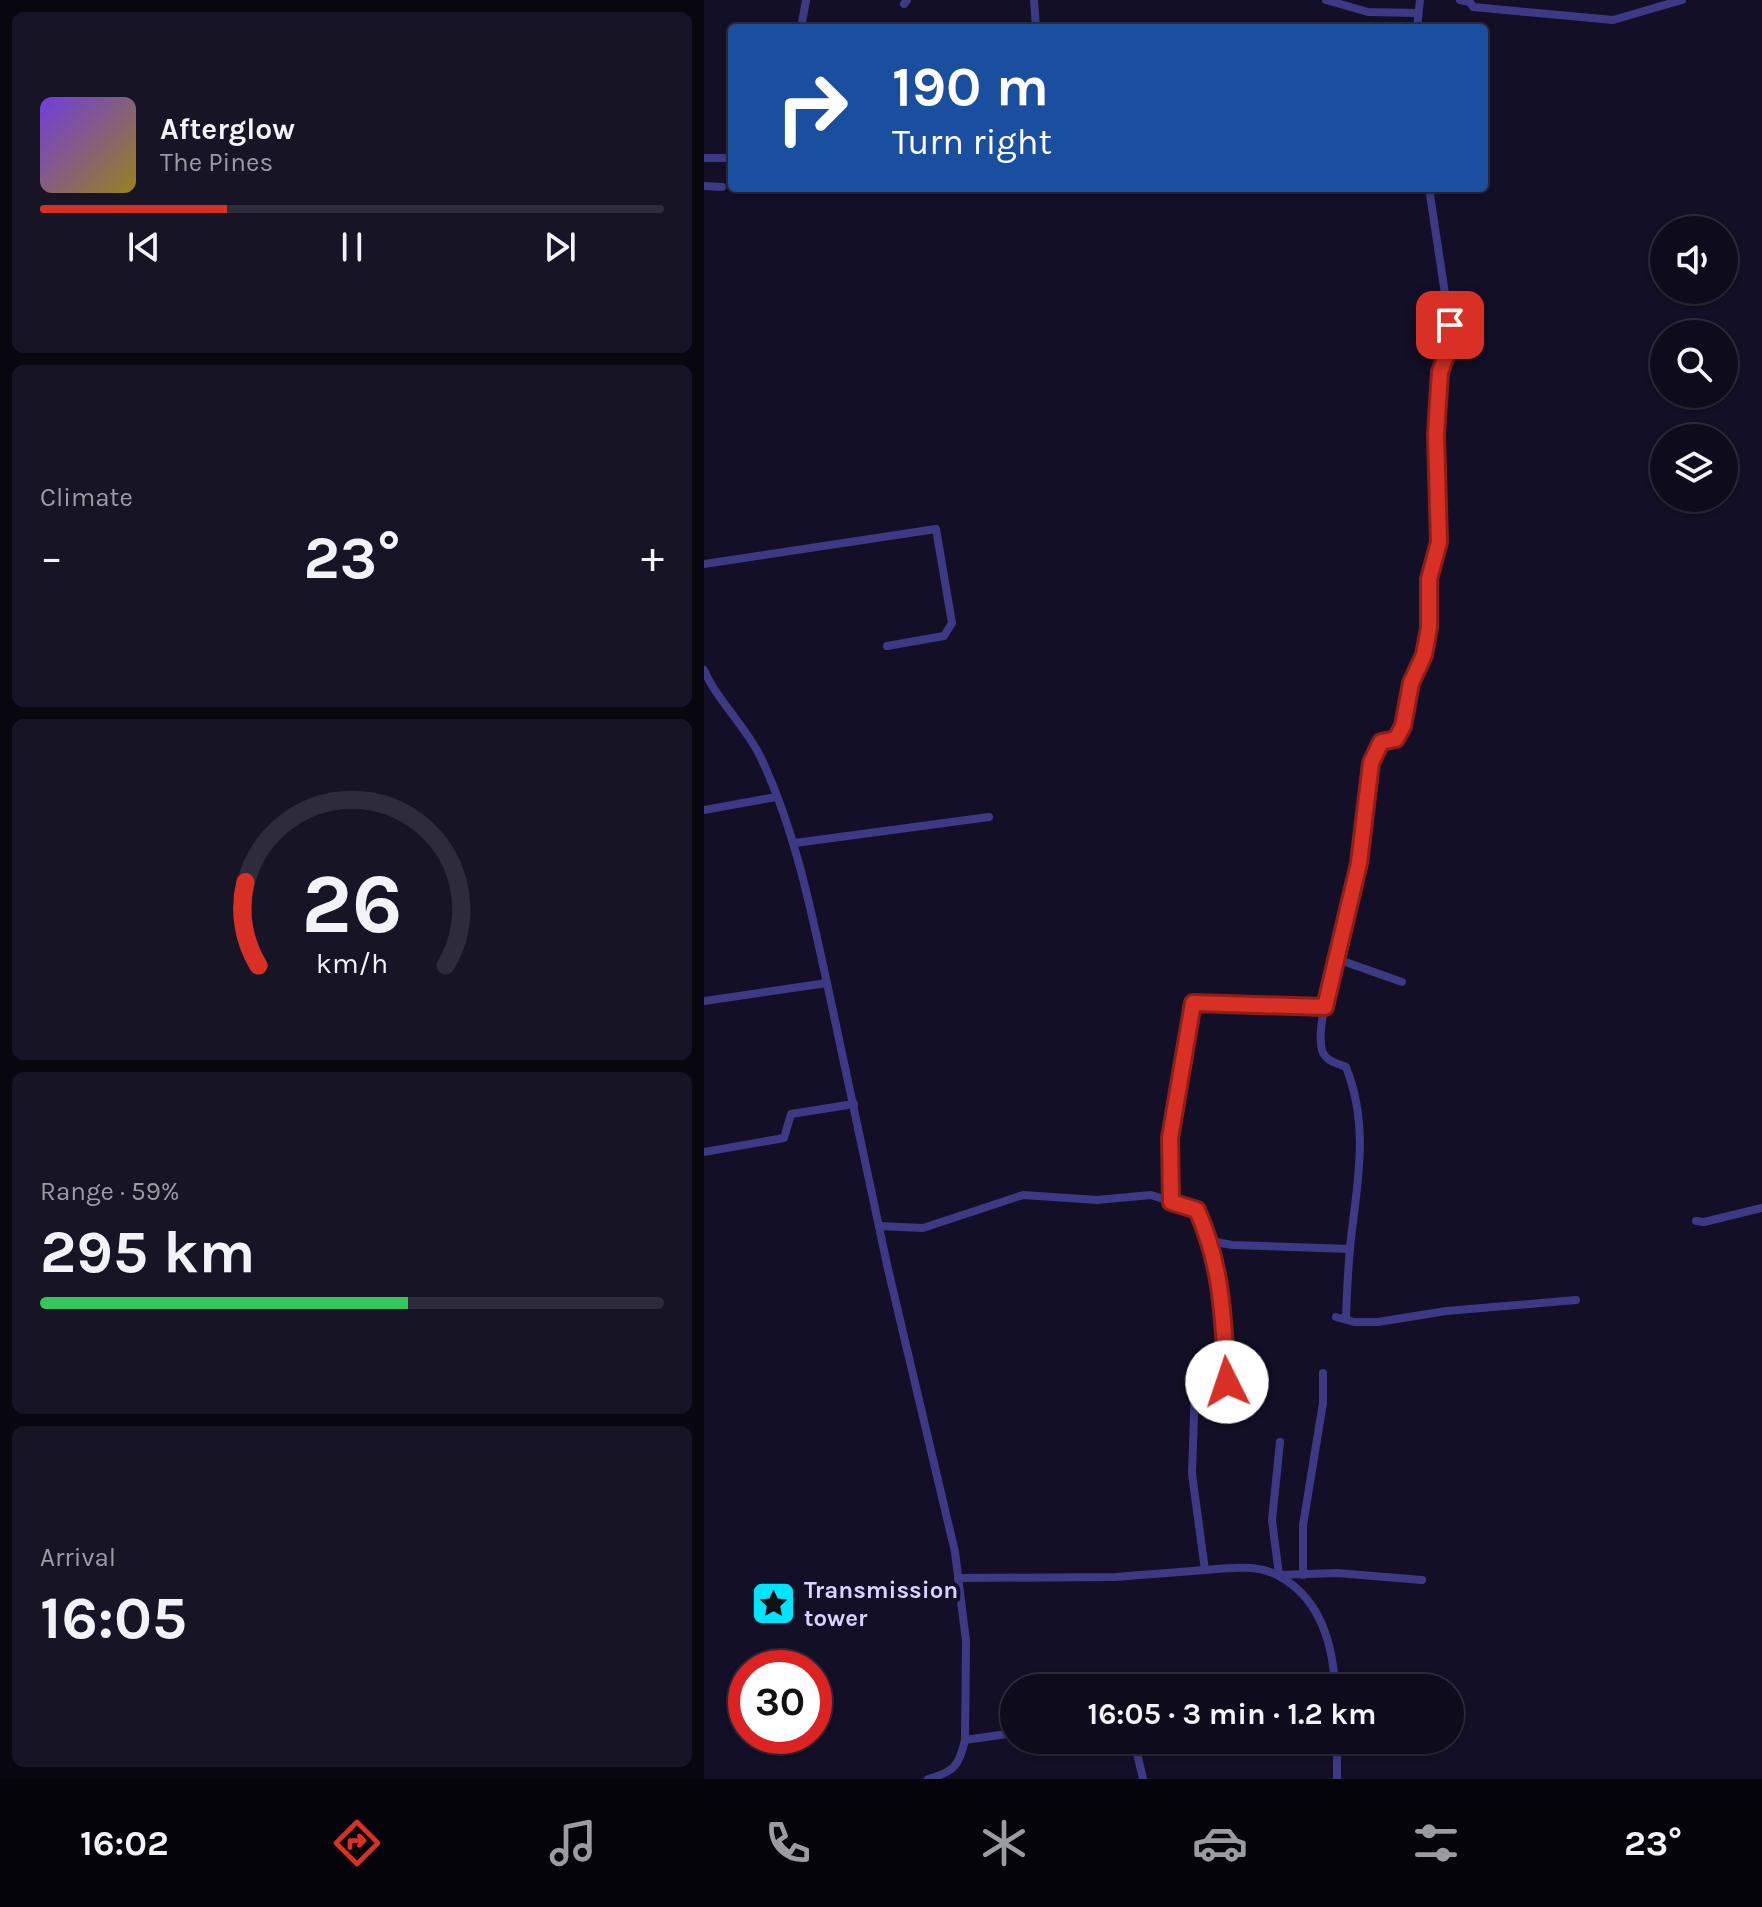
<!DOCTYPE html>
<meta charset="utf-8">
<style>
:root{--surface:#0e0b1c;--page:#171425;--text:#f1f3f6;--muted:#9b9ba3;--line:#2e2b3b;--accent:#d93025}
body{margin:0;font-family:Karla,sans-serif;background:var(--page);color:var(--text);height:100vh;display:flex;flex-direction:column;font-size:30px;white-space:nowrap}
*{box-sizing:border-box;margin:0}
p{font-size:26px;color:var(--muted)}
.icon{flex:none;width:44px;height:44px;fill:none;stroke:currentColor;stroke-width:2;stroke-linecap:round;stroke-linejoin:round}
.map{position:relative;flex:1;overflow:hidden}
.details{display:flex;flex-direction:column;gap:12px;padding:12px;background:#08060f;width:704px}
.details>*{flex:none}
.hud{position:absolute;left:24px;top:24px;width:760px;height:168px;border-radius:8px;box-shadow:0 2px 6px #0004,0 0 0 2px var(--line);background:#1a4fa0;color:#fff;overflow:hidden}
.fabs{position:absolute;left:946px;top:216px;display:grid;gap:16px}
.fabs a{display:grid;place-items:center;width:88px;height:88px;border-radius:50%;background:var(--surface);box-shadow:0 2px 6px #0004,0 0 0 2px var(--line);font-size:40px}
.speed{position:absolute;left:24px;top:1650px;display:flex;gap:16px;font-size:40px;font-weight:700;text-align:center}
.speed>*{display:grid;place-content:center;width:104px;height:104px;border-radius:50%;background:var(--surface);box-shadow:0 2px 6px #0004,0 0 0 2px var(--line);line-height:1}
.speed .limit{border:12px solid #d22;background:#fff;color:#111}
.pin{position:absolute;display:grid;place-items:center;width:68px;height:68px;color:#fff;margin:-34px;border-radius:16px;box-shadow:0 4px 12px #0006}
.me{position:absolute;width:88px;margin:-44px;rotate:356deg;stroke-linejoin:round;filter:drop-shadow(0 0 6px #0008)}
.turn{display:flex;align-items:center;gap:28px;height:168px;padding:0 32px;font-size:36px}
.turn .icon{width:104px;height:104px;stroke-width:2.5}
.turn b{display:block;font-size:56px;line-height:68px}
.big{font-size:60px;font-weight:700;line-height:1.1}
.details .tile{flex:1;display:flex;flex-direction:column;justify-content:center;gap:12px;min-width:0;padding:0 28px;border-radius:12px;background:var(--page)}
.details .dial{align-items:center;gap:0}
.dial svg{height:208px;overflow:visible;fill:none;stroke:var(--line);stroke-width:7;stroke-linecap:round;text-anchor:middle}
.dial text{fill:var(--text);stroke:none}
.song{display:flex;align-items:center;gap:24px}
.cover{width:96px;height:96px;border-radius:12px;background:linear-gradient(135deg,hsl(260 70% 55%),hsl(50 70% 35%))}
.played{height:8px;border-radius:4px;background:linear-gradient(90deg,var(--accent) 30%,var(--line) 30%)}
.keys{display:flex;justify-content:space-around;direction:ltr}
.heat{display:flex;justify-content:space-between;align-items:center;font-size:44px;direction:ltr}
.charge{height:12px;border-radius:6px;background:linear-gradient(90deg,#34c759 59%,var(--line) 0)}
.trip{position:absolute;left:296px;top:1674px;width:464px;height:80px;border-radius:40px;background:var(--surface);box-shadow:0 2px 6px #0004,0 0 0 2px var(--line);font-weight:700;line-height:80px;text-align:center}
.tab-bar{display:flex;height:128px;justify-content:space-around;align-items:center;background:#06040b;color:var(--muted)}
.tab-bar .icon{width:56px;height:56px}
.tab-bar .selected{color:var(--accent)}
.tab-bar b{font-size:36px;color:var(--text)}
main{display:flex;flex:1;min-height:0}
.map>svg:first-child{display:block}
.lines{fill:none;stroke-linecap:round;stroke-linejoin:round}
.street{stroke:#3d3a85;stroke-width:8}
.route-casing{stroke:#8d1f18;stroke-width:20}
.route{stroke:#d93025;stroke-width:14}
.labels{text-anchor:middle;dominant-baseline:central;stroke-width:8;stroke-linejoin:round;paint-order:stroke}
.poi-label{font-size:24px;font-weight:bold;fill:#d9d4ff;stroke:#130f26;text-anchor:start}
</style>
<main>
<section class="details">
<div class="tile">
<div class="song"><i class="cover"></i><div><b>Afterglow</b><p>The Pines</p></div></div>
<div class="played"></div>
<div class="keys"><svg class="icon" aria-label="previous" viewBox="0 0 24 24"><path d="M18 5L8 12l10 7zM5 5v14"/></svg><svg class="icon" aria-label="pause" viewBox="0 0 24 24"><path d="M8 5v14M16 5v14"/></svg><svg class="icon" aria-label="next" viewBox="0 0 24 24"><path d="M6 5l10 7-10 7zM19 5v14"/></svg></div>
</div>
<div class="tile"><p>Climate</p>
<div class="heat"><a>−</a><b class="big">23°</b><a>+</a></div>
</div>
<div class="tile dial"><svg viewBox="0 0 100 80">
<path d="M14 69A42 42 0 1 1 86 69"/>
<path d="M14 69A42 42 0 0 1 9 37" stroke="#d93025"/>
<text x="50" y="56" font-size="32" font-weight="700">26</text>
<text x="50" y="72" font-size="11">km/h</text>
</svg></div>
<div class="tile"><p>Range · 59%</p><b class="big">295 km</b><div class="charge"></div></div>
<div class="tile"><p>Arrival</p><b class="big">16:05</b></div>
</section>
<div class="map">
<svg width="1058" height="1779" viewBox="0 0 1058 1779">
<rect width="100%" height="100%" fill="#130f26"/>
<g class="lines">
<g class="street">
<polyline points="330,0 332,28"/>
<polyline points="622,0 664,12 714,13"/>
<polyline points="756,0 766,2 769,7 909,20 978,0"/>
<polyline points="200,4 203,0"/>
<polyline points="97,28 102,0"/>
<polyline points="713,28 716,0"/>
<polyline points="0,158 28,158"/>
<polyline points="0,186 18,187"/>
<polyline points="0,564 232,529 248,623 240,636 183,646"/>
<path d="M0 670C14 702 42 726 57 758 91 830 106 906 123 983"/>
<polyline points="0,810 72,797"/>
<polyline points="91,843 285,817"/>
<polyline points="633,959 698,982"/>
<polyline points="0,1001 123,983 184,1269 251,1552 262,1641 261,1740"/>
<polyline points="0,1152 80,1138 87,1114 150,1104"/>
<polyline points="467,1202 466,1138 489,1003 621,1007"/>
<polyline points="992,1221 1000,1222 1058,1208"/>
<polyline points="175,1226 219,1228 319,1195 393,1200 447,1195 493,1210 516,1276 523,1382 491,1387 488,1474 501,1570 411,1577 254,1578"/>
<polyline points="507,1241 528,1245 646,1249"/>
<polyline points="632,1317 650,1322 674,1322 742,1311 872,1300"/>
<path d="M642 1318C643 1291 644 1264 647 1238 654 1179 665 1125 642 1067 633 1063 621 1061 618 1050 611 1023 633 963 640 936 656 878 652 792 677 742L692 739 699 726 707 683 720 655 725 628V579L735 542 732 434 736 372 748 340 725 188"/>
<polyline points="576,1442 568,1520 575,1575 633,1573 718,1580"/>
<path d="M501 1570C524 1568 554 1564 575 1576 617 1599 629 1644 631 1688"/>
<polyline points="599,1575 599,1525 619,1403 619,1373"/>
<polyline points="430,1740 439,1779"/>
<path d="M224 1779C250 1772 255 1766 261 1740L310 1733"/>
<polyline points="633,1779 633,1740"/>
</g>
</g>
<g class="lines">
<defs>
<path id="route" d="M523 1382C519 1319 519 1269 493 1210L467 1202 466 1138 489 1003 621 1007 655 863 667 763 677 742 692 739 699 726 707 683 720 655 725 628V579L735 542 732 434 736 372 748 340 746 325"/>
</defs>
<use href="#route" class="route-casing"/>
<use href="#route" class="route"/>
</g>
<defs>
<symbol id="sight-square" viewBox="-11 -11 22 22"><rect x="-9" y="-9" width="18" height="18" rx="4" fill="#00e5ff" stroke="#130f26"/><path d="M0-6L1.8-2.2L6-1.7L2.9 1.2L3.7 5.4L0 3.3L-3.7 5.4L-2.9 1.2L-6-1.7L-1.8-2.2Z" fill="#111"/></symbol>
</defs>
<g fill-rule="evenodd">
<use href="#sight-square" x="44" y="1578" width="51" height="51"/>
</g>
<g class="labels">
<g class="poi-label">
<text x="100" y="1590">Transmission<tspan x="100" dy="28">tower</tspan></text>
</g>
</g>
</svg>
<div class="fabs">
<a><svg class="icon" aria-label="sound" viewBox="0 0 24 24"><path d="M4 9h4l5-4v14l-5-4H4zM17 9q2 3 0 6"/></svg></a>
<a><svg class="icon" aria-label="search" viewBox="0 0 24 24"><circle cx="10" cy="10" r="6"/><path d="M15 15l6 6"/></svg></a>
<a><svg class="icon" aria-label="layers" viewBox="0 0 24 24"><path d="M12 4l9 5-9 5-9-5zM3 14l9 5 9-5"/></svg></a>
</div>
<div class="speed"><div class="limit">30</div></div>
<div class="pin" style="left:746px;top:325px;background:#d93025"><svg class="icon" aria-label="arrive" viewBox="0 0 24 24"><path d="M6 21V4h12l-3 4 3 4H6"/></svg></div>
<svg class="me" style="left:523px;top:1382px" viewBox="-20 -20 40 40"><circle r="19" fill="#fff"/><path d="M0-13L10 11 0 6-10 11z" fill="#d93025"/></svg>
<div class="trip">16:05 · 3 min · 1.2 km</div>
<div class="hud">
<div class="turn"><svg class="icon" aria-label="right" viewBox="0 0 24 24"><path d="M7 20v-9h11M14 6l5 5-5 5"/></svg><div><b>190 m</b>Turn right</div></div>
</div>
</div>
</main>
<nav class="tab-bar">
<b>16:02</b>
<svg class="icon selected" aria-label="directions" viewBox="0 0 24 24"><path d="M12 3l9 9-9 9-9-9zM9 14v-3h6M13 9l2 2-2 2"/></svg>
<svg class="icon" aria-label="music" viewBox="0 0 24 24"><path d="M9 18V5l10-2v13"/><circle cx="6" cy="18" r="3"/><circle cx="16" cy="16" r="3"/></svg>
<svg class="icon" aria-label="phone" viewBox="0 0 24 24"><path d="M5 4h4l2 5-3 2q2 4 5 5l2-3 5 2v4C11 20 4 13 5 4z"/></svg>
<svg class="icon" aria-label="climate" viewBox="0 0 24 24"><path d="M12 3v18M4 7l16 10M4 17L20 7"/></svg>
<svg class="icon" aria-label="car" viewBox="0 0 24 24"><path d="M5 17H2v-5l4-1 3-4h7l3 4 3 1v5h-3M9 17h6M6 11h13"/><circle cx="7" cy="17" r="2"/><circle cx="17" cy="17" r="2"/></svg>
<svg class="icon" aria-label="filters" viewBox="0 0 24 24"><path d="M4 7h16M4 17h16"/><circle cx="9" cy="7" r="2"/><circle cx="15" cy="17" r="2"/></svg>
<b>23°</b>
</nav>
